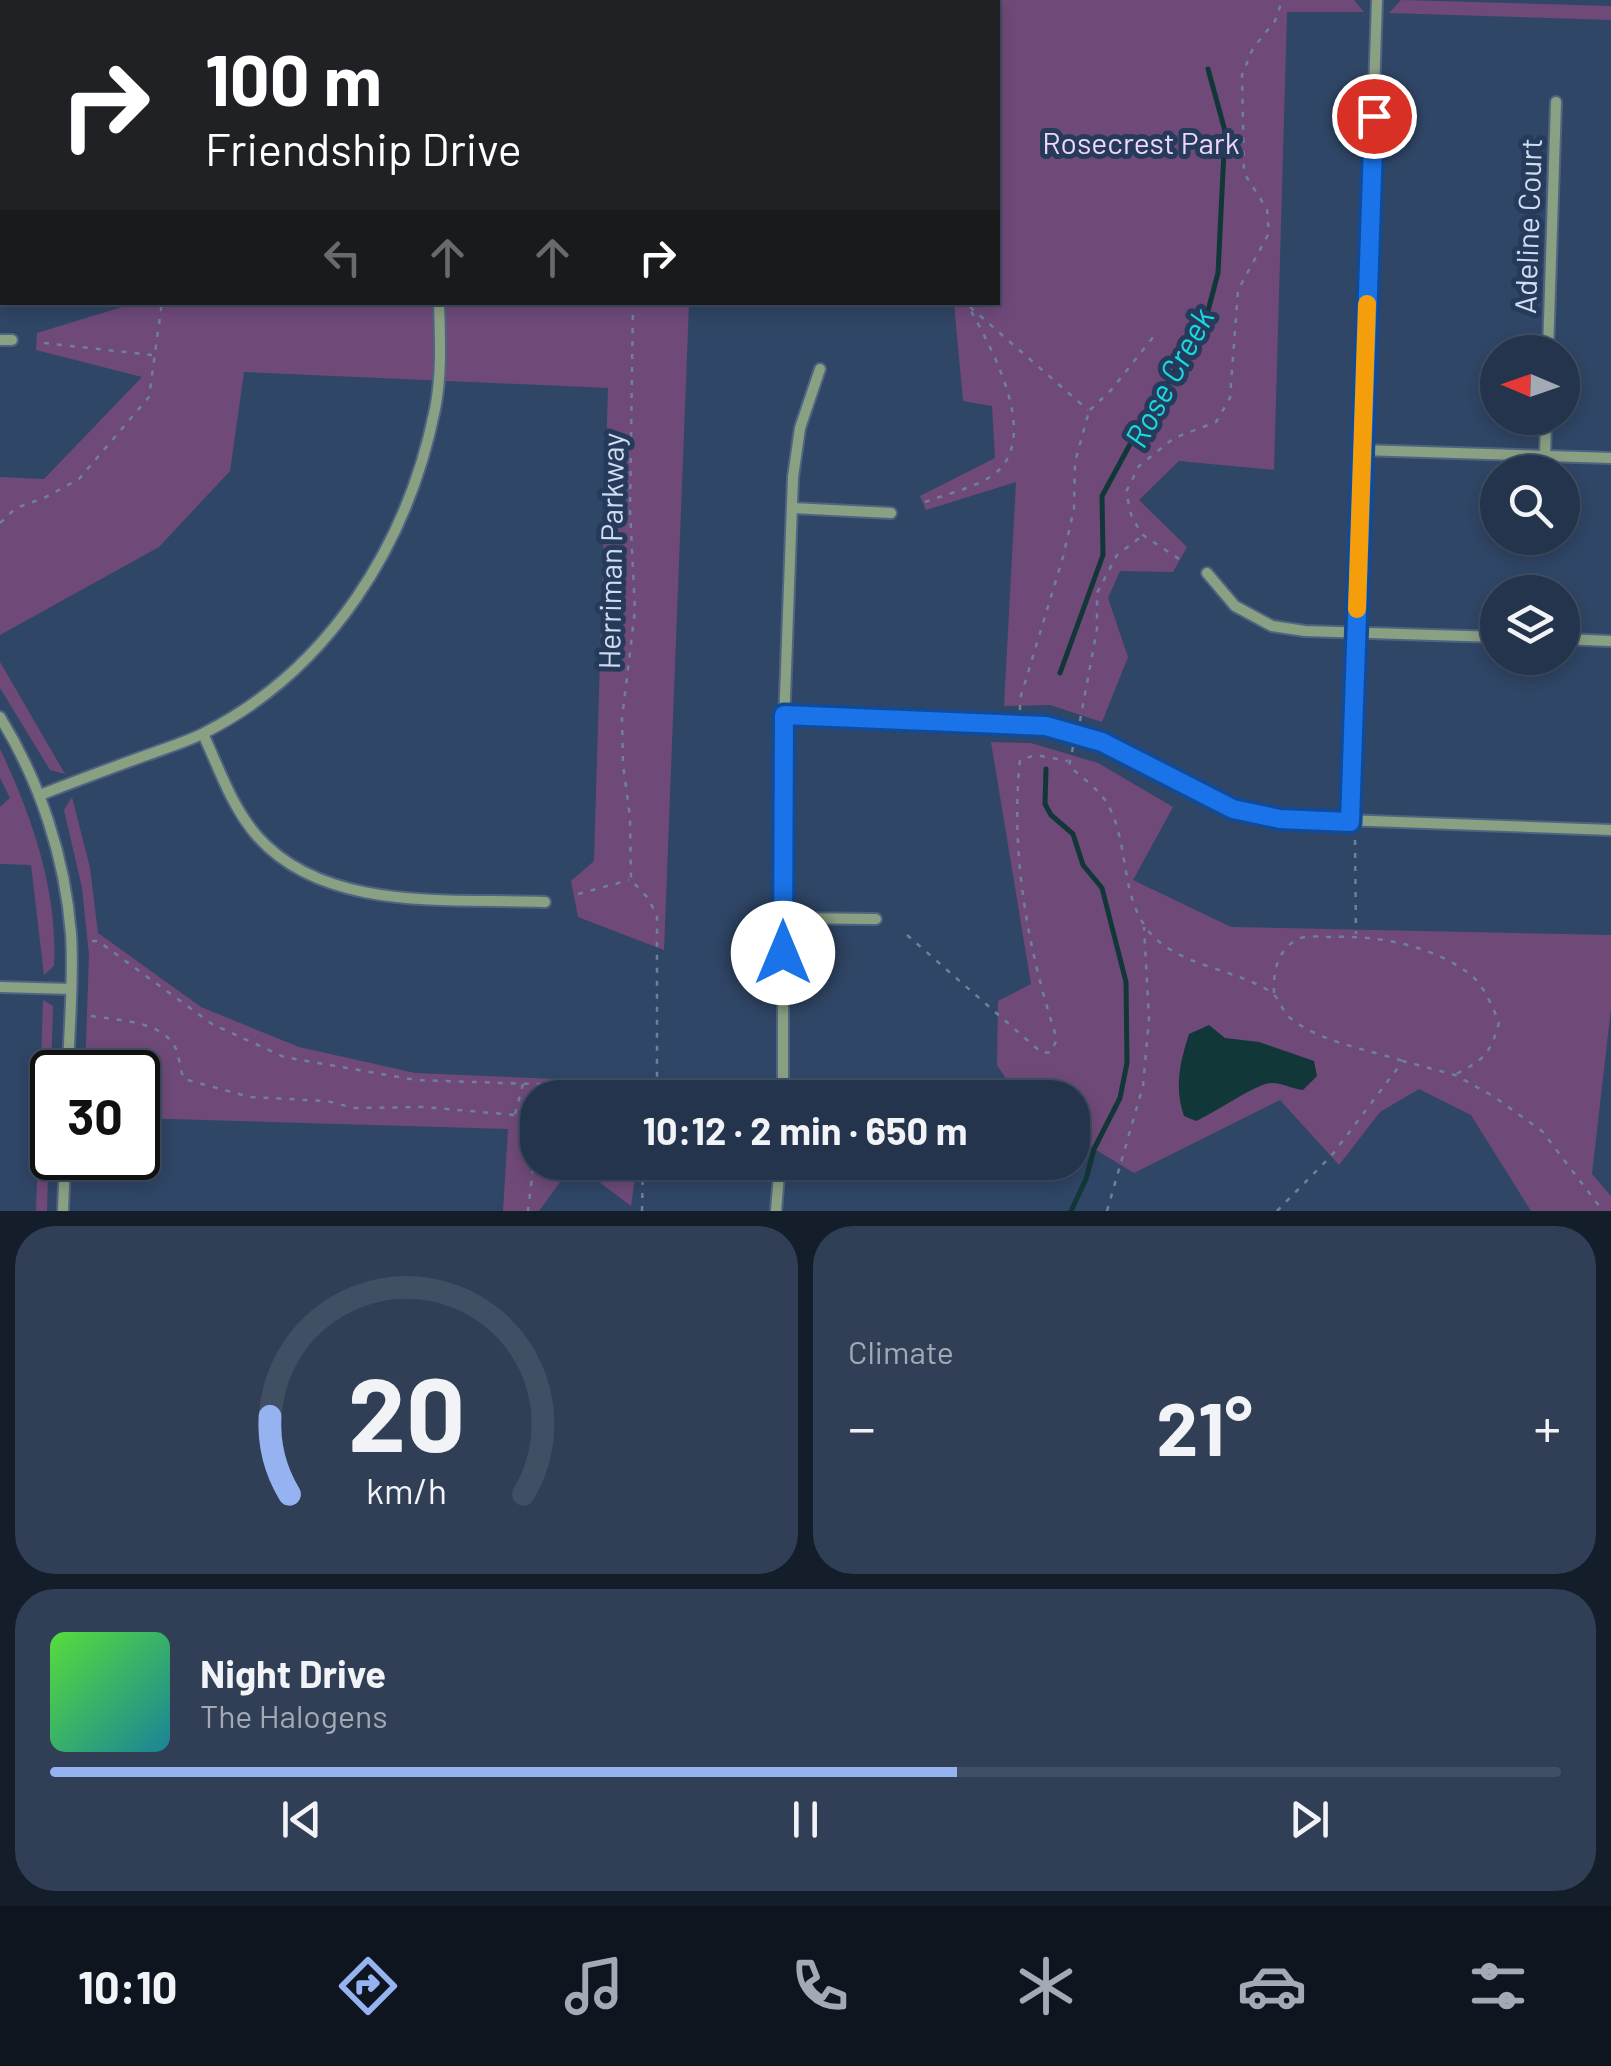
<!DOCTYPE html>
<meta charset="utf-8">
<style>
:root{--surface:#24344c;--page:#303f56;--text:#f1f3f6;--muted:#a3aab5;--line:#414f64;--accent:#95b2f1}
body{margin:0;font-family:Barlow,sans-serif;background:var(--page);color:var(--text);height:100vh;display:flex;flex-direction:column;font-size:38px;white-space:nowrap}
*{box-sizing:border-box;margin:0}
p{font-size:32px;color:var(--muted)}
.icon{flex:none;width:55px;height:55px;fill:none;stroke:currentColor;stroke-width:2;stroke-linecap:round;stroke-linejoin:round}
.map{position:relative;height:1211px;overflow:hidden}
.side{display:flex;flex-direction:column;gap:15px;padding:15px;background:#141d2a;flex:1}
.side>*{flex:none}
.guide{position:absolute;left:0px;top:0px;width:1000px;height:305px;box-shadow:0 5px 15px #0003,0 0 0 2px var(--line);background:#202124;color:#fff;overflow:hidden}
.needle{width:65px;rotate:272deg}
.buttons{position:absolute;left:1480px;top:335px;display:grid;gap:20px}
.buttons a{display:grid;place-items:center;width:100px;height:100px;border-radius:50%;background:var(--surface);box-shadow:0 5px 15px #0003,0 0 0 2px var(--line);font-size:50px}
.speed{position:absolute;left:30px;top:1050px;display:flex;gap:20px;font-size:50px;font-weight:700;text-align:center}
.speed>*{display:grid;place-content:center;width:130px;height:130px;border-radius:50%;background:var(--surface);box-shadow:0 5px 15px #0003,0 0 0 2px var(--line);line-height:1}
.speed .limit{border:5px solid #111;border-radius:15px;background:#fff;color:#111}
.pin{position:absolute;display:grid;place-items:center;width:85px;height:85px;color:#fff;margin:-42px;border:5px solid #fff;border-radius:50%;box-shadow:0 2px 10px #0007}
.me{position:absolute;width:110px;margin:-55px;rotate:0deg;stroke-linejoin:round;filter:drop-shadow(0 0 8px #0008)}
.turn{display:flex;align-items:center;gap:35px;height:210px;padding:0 40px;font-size:45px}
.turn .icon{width:130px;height:130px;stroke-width:2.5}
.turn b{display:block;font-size:70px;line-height:85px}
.lanes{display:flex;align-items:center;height:95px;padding:0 40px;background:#0003;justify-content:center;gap:50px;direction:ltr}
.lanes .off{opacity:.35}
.big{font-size:75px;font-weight:700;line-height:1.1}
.side .tile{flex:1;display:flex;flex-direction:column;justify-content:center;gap:15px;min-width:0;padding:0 35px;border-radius:40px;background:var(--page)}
.side .dial{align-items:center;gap:0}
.dial svg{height:260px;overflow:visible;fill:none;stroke:var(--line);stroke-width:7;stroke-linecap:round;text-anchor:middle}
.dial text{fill:var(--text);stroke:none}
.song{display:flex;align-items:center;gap:30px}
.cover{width:120px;height:120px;border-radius:15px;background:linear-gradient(135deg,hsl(110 70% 55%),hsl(190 70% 35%))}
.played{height:10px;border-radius:5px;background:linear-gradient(90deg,var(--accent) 60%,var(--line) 60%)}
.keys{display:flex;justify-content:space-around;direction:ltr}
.heat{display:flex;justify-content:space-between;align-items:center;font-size:55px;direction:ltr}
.side .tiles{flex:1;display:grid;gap:15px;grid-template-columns:1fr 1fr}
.tile:last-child{grid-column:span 2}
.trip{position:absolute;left:520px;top:1080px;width:570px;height:100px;border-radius:40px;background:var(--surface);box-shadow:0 5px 15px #0003,0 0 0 2px var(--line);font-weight:700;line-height:100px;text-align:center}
.tab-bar{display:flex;height:160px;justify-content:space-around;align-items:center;background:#0e151e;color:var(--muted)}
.tab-bar .icon{width:70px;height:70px}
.tab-bar .active{color:var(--accent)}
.tab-bar b{font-size:45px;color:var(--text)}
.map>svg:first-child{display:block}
.green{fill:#6f4a79}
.water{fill:#123739}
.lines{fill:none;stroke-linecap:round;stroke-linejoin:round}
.stream{stroke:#123739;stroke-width:5}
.lane-casing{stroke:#506482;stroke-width:11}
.street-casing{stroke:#506482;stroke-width:14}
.path{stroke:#6e809c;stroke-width:2.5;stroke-dasharray:5 8;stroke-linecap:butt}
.lane{stroke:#8aa083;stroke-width:8}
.street{stroke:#8aa083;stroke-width:10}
.route-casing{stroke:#114b97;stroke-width:25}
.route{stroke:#1a73e8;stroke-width:18}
.slow{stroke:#f59e0b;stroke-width:18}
.labels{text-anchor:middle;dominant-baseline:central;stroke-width:10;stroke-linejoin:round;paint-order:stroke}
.park-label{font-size:30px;fill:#f0d6f8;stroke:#263b5b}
.street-label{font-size:30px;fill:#d0ddf1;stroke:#263b5b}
.water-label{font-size:32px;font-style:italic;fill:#18dae0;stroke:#263b5b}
</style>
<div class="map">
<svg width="1611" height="1211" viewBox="0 0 1611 1211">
<rect width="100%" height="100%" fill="#304666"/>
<g class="green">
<polygon points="700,0 1354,0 1364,12 1287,12 1274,470 1179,461 1139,500 1187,547 1173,572 1120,571 1108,598 1128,657 1102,722 1050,705 1004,706 1016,482 926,510 920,496 995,458 992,406 963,401 954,303 998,302 998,2 700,2"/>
<polygon points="1401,0 1611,6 1611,20 1389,13"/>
<polygon points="135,303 689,303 664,950 578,917 571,881 594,861 608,388 244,372 230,471 159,547 0,635 0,477 44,479 142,377 36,350 37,333"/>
<polygon points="0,662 65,774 50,770 0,688"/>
<polygon points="991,742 1031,743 1098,763 1173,807 1133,880 1231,927 1611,935 1611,1008 1592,1174 1611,1196 1611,1211 1531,1211 1471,1115 1419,1089 1380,1112 1339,1165 1280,1100 1134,1173 1073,1136 1072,1098 1018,1097 997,1065 998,1001 1031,984"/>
<path d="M0 749C32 816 58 891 54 966L44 975 31 865 0 864V807L10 798 0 778Z"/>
<polygon points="72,797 90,868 98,933 201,1007 299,1047 415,1073 650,1083 648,1097 538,1098 538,1162 637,1163 631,1206 574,1163 539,1211 503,1211 508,1129 138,1118 138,1072 85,1072 89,955 82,888 64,810"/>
<polygon points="43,1000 53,1006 47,1211 36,1211"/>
</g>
<path class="water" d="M1209 1025 1225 1038 1259 1042 1314 1061 1317 1076 1303 1090C1293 1089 1280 1082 1271 1083 1255 1084 1215 1113 1196 1121L1184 1116C1174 1088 1180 1062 1189 1034Z"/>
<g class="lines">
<g class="stream">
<polyline points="1060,673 1103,555 1102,496 1134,437 1205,322 1218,273 1225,131 1208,69"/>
<polyline points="1046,769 1045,804 1051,815 1073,834 1083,865 1102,888 1126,982 1127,1063 1120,1098 1094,1149 1086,1179 1071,1211"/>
</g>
<defs>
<g id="lane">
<polyline points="710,2 710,0"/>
<polyline points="857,2 857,0"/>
</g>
<g id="street">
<polyline points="484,0 484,2"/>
<polyline points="249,2 249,0"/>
<polyline points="0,340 12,340"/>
<polyline points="1548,352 1556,102"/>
<polyline points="1362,450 1611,458"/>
<polyline points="1545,456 1546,418"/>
<polyline points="792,508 891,513"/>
<polyline points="1207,573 1235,606 1272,626 1305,631 1498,637"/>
<polyline points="1562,639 1611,641"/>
<polyline points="784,715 1015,723 1061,729 1103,743 1218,804 1265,817 1611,830"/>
<path d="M0 717C40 782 65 857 71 934 74 980 69 1027 68 1072"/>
<path d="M203 734C219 768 232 808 258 837 326 913 452 898 545 902"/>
<path d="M40 795C76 781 111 768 147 755 166 748 186 742 204 733 329 670 408 544 435 409 442 375 440 337 439 303"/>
<polyline points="1350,822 1377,0"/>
<polyline points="783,918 876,919"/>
<polyline points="0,987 71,989"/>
<polyline points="783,1098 783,752 793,477 800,428 820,369"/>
<polyline points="63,1211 65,1158"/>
<polyline points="776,1211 780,1162"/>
</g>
</defs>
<use href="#lane" class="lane-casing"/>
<use href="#street" class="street-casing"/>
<g class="path">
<polyline points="734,2 734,0"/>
<polyline points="932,2 934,0"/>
<polyline points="0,187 2,187"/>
<polyline points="633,302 630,510 635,610 622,719 623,764 630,817 631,880 648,898 657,916 657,1090"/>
<polyline points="970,307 1088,410"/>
<polyline points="44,343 152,355"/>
<polyline points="1090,410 1112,389 1154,336"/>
<path d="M925 502C946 494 971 489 990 477 1046 442 989 343 966 302"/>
<polyline points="0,523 16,508 44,498 79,479 149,397 162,302"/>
<polyline points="1179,559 1143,535 1132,518 1126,492 1139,466 1174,438 1216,422 1230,398 1238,290 1269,233 1267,209 1244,173 1242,75 1253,48 1275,21 1282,1"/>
<polyline points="1020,710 1020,699 1063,557 1074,509 1075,462 1089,411"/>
<polyline points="1080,721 1097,629 1097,593 1117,555 1142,536"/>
<path d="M1073 747 1069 766C1082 777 1098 789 1107 803 1129 841 1120 890 1145 926 1172 967 1235 967 1272 993 1280 999 1282 1011 1289 1017 1319 1042 1366 1049 1403 1061"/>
<polyline points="1355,840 1356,934"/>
<polyline points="578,894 629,880"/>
<path d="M907 935 1042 1053 1051 1052 1057 1039C1028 951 1010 853 1020 760L1036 755 1068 761"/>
<polyline points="92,941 98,941 212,1024 284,1057 416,1080 768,1092"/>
<path d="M1274 993C1273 972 1277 950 1298 939 1306 935 1319 937 1329 937 1376 935 1433 945 1471 975 1484 986 1492 1006 1499 1022 1491 1053 1484 1060 1456 1074"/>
<path d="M91 1016C116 1020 162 1021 175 1047 180 1056 179 1068 184 1079L250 1097 327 1101 354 1108 424 1107 515 1115C544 1130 530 1183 528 1211"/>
<polyline points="515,1114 523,1084"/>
<polyline points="642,1211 643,1162"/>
<polyline points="1107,1211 1143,1086 1149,1019 1144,927"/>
<polyline points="1277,1211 1332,1155 1403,1061 1455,1075 1493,1096 1542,1131 1603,1211"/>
</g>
<use href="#lane" class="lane"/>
<use href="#street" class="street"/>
</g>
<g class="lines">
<defs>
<polyline id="route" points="783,953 784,715 1046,726 1102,742 1233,809 1280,819 1350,822 1374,116"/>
</defs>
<use href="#route" class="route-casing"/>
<use href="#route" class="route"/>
<polyline class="slow" points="1357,609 1367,304"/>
</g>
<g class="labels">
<g class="park-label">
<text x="1141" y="142">Rosecrest Park</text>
</g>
<g class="street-label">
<text transform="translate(1527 226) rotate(-88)">Adeline Court</text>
<text transform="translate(610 551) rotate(-89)">Herriman Parkway</text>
</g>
<g class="water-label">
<text transform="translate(1168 377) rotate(-62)">Rose Creek</text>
</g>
</g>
</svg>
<div class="buttons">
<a><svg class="needle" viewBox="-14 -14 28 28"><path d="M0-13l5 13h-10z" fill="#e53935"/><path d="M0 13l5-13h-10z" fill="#a3aab5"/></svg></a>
<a><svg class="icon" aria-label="search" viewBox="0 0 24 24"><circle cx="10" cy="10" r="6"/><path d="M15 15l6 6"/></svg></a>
<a><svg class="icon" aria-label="layers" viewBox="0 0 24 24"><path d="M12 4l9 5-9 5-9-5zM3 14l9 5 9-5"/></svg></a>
</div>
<div class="speed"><div class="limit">30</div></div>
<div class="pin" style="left:1374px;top:116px;background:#d93025"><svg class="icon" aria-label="arrive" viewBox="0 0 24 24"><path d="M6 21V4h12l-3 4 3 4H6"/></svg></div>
<svg class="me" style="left:783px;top:953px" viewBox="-20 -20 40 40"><circle r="19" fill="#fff"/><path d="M0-13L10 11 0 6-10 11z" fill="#1a73e8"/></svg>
<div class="trip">10:12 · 2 min · 650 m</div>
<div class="guide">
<div class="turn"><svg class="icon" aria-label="right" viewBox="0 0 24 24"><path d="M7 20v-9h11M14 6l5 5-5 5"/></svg><div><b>100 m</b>Friendship Drive</div></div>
<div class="lanes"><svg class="icon off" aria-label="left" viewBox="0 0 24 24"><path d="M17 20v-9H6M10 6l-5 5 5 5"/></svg><svg class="icon off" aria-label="ahead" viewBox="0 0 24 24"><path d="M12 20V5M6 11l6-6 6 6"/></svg><svg class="icon off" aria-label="ahead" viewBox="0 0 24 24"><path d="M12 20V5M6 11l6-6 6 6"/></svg><svg class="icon" aria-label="right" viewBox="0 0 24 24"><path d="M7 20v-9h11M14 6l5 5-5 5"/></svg></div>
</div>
</div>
<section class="side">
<div class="tiles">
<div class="tile dial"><svg viewBox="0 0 100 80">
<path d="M14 69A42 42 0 1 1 86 69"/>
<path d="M14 69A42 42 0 0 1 8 45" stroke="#95b2f1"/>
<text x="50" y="56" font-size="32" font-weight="700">20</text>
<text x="50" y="72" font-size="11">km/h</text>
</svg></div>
<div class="tile"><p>Climate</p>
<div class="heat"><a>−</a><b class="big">21°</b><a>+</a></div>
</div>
<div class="tile">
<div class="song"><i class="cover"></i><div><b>Night Drive</b><p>The Halogens</p></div></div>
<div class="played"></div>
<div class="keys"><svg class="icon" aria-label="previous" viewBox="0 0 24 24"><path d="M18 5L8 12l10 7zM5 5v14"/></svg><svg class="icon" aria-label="pause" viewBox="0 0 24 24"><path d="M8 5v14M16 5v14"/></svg><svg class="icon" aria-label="next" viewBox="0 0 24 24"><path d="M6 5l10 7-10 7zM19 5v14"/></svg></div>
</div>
</div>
</section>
<nav class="tab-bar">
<b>10:10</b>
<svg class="icon active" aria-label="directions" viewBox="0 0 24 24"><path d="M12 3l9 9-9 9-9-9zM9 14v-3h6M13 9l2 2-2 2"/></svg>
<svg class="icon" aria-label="music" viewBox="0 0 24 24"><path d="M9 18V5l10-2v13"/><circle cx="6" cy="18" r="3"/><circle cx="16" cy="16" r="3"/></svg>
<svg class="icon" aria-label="phone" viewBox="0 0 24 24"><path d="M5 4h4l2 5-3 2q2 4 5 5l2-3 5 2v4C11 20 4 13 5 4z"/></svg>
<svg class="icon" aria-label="climate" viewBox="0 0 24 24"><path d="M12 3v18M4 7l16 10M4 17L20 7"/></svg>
<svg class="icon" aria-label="car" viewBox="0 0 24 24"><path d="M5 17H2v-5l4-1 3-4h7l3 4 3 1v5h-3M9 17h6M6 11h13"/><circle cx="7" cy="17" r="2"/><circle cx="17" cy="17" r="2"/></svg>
<svg class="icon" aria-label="filters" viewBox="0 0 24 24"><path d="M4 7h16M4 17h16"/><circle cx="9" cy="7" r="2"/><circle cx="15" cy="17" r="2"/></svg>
</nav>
